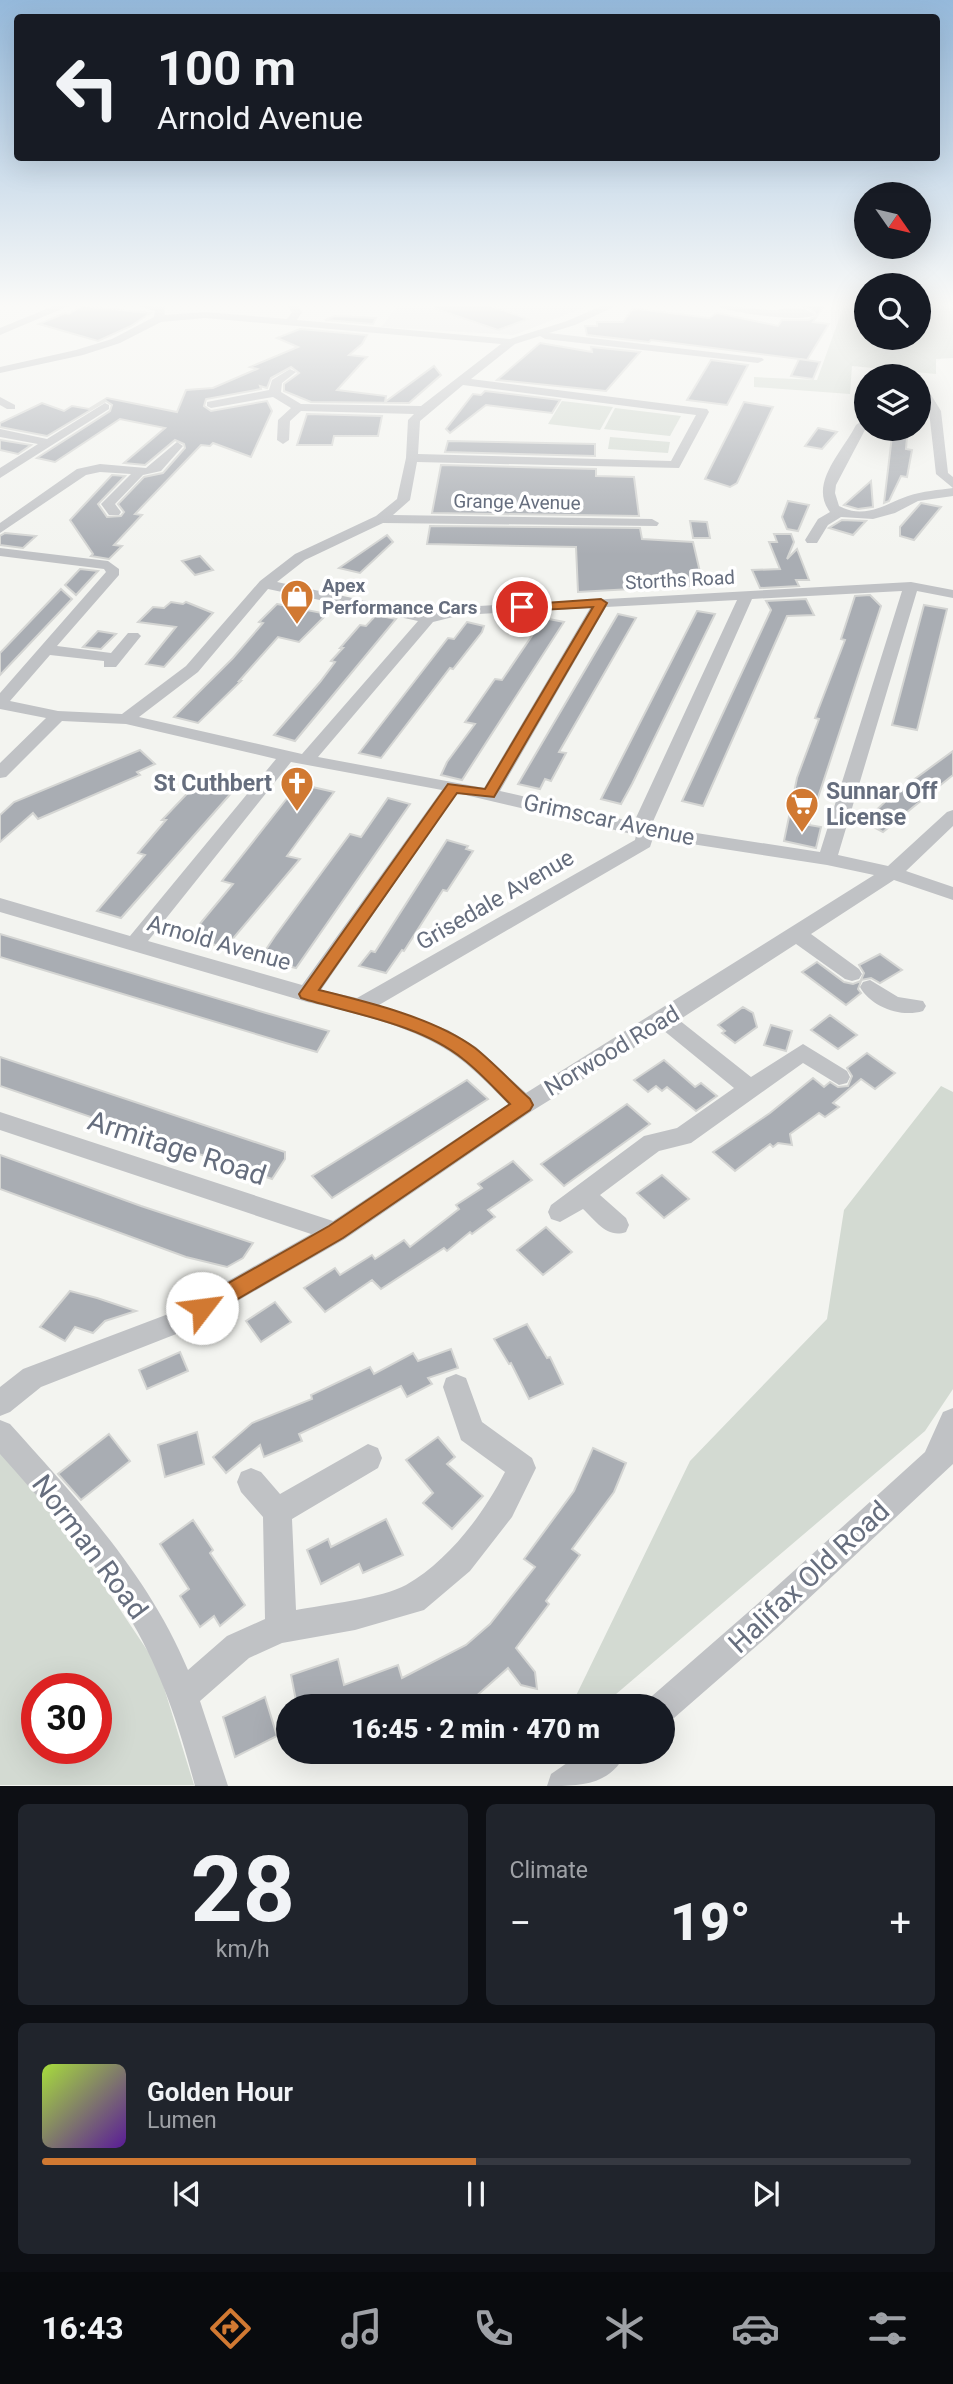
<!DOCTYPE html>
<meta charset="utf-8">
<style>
:root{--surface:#171b24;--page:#20242c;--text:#f1f3f6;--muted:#9ea1a6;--line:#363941;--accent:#d17932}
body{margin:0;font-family:Roboto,sans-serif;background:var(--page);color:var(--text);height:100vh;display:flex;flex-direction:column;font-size:26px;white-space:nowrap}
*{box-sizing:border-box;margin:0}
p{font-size:23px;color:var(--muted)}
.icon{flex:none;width:38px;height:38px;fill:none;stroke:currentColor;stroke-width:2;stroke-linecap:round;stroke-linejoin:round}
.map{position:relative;height:1786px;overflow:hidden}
.drawer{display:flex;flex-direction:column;gap:18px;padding:18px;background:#0d0f14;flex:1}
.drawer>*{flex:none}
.hud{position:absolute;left:14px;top:14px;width:926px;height:147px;border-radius:7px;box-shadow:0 7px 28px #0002;background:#171b24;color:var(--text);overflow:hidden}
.needle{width:46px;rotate:124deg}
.buttons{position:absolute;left:854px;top:182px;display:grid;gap:14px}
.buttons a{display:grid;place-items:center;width:77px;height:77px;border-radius:50%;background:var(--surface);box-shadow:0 7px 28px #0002;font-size:35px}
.speed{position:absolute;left:21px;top:1673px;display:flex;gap:14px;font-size:35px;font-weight:700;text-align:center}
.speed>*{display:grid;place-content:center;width:91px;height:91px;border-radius:50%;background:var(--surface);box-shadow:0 7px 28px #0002;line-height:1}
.speed .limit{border:10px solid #d22;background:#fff;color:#111}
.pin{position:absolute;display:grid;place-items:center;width:60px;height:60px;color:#fff;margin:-30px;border:4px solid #fff;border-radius:50%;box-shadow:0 2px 7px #0007}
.me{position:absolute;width:77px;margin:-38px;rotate:60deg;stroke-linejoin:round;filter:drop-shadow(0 0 5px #0008)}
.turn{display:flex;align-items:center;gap:24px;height:147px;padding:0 28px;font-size:32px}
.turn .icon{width:91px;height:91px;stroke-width:2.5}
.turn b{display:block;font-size:49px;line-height:60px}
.big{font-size:52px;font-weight:800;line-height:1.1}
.drawer .widget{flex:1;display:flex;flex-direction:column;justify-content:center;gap:10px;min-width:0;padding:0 24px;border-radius:10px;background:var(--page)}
.drawer .dial{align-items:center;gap:0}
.dial b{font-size:91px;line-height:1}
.song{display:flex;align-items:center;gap:21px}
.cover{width:84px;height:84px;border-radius:10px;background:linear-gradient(135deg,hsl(80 70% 55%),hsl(270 70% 35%))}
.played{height:7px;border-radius:4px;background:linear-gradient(90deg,var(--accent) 50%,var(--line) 50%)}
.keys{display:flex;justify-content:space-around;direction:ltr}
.heat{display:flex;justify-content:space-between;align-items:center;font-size:38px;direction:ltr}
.drawer .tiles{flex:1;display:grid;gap:18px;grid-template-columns:1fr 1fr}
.widget:last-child{grid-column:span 2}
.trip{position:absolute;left:276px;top:1694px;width:399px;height:70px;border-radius:35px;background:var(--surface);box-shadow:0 7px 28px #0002;font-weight:800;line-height:70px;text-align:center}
.menu{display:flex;height:112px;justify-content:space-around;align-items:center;background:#090b0e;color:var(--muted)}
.menu .icon{width:49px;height:49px}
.menu .on{color:var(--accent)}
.menu b{font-size:32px;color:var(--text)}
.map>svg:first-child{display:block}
.built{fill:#e4e4e4}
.green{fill:#d3dad2;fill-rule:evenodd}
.building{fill:#a9adb3;stroke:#d4d5d3;stroke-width:2}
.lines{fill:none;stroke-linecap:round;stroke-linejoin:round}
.minor{fill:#c0c2c5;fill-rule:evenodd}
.route{fill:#d17932;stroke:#884f20;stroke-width:2}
.labels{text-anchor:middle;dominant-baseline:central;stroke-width:7;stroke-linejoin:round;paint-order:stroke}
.far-street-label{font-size:19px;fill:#666e7e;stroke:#fff}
.far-poi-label{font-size:19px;font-weight:bold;fill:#666e7e;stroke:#fff;text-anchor:start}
.poi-label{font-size:23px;font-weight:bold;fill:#666e7e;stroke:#fff;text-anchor:end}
.street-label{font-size:23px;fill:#666e7e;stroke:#fff}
.near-street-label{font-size:28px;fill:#666e7e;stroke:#fff}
</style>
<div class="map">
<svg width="953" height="1786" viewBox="0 0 953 1786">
<rect width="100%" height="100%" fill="#f3f4f0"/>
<polygon class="built" points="398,305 591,305 514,335 381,327"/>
<g class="green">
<polygon points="844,305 866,305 866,338 919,338 919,305 953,305 953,358 936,359 936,374 852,366 850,394 754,387 754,377 817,380"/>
<polygon points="562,401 613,407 600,430 548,424"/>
<polygon points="615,408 681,416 670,436 604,429"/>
<polygon points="610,437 670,442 668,453 608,449"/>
<polygon points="941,1086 953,1092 953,1389 925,1431 602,1706 571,1706 690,1461 827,1319 844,1210"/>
<path d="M0 1449 71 1536 157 1665 194 1785H0ZM37 1689H96V1748H37Z"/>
</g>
<g class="building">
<polygon points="83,305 91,307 150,313 131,326 98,341 39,324 65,313 69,314"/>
<polygon points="434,305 488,305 528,319 498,330 433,308"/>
<polygon points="794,305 825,305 813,322 829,324 807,360 651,340 649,342 587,335 585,326 597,326 597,322 623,322 632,310 638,309 709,318 717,313 778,326 782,320 808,320 817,316 811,309"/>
<polygon points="335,316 376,318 373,324 325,320"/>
<polygon points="300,329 367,335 362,344 349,355 367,357 337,390 386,396 385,402 434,366 441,375 409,403 311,402 284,391 284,384 299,373 291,367 271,378 267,388 260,386 261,389 206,399 204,406 211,411 267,401 272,411 251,457 213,443 210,446 201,445 135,514 142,515 114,545 122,546 109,559 91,556 93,554 70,520 112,475 125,476 98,504 107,517 121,516 124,512 118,504 144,477 163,473 185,448 184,444 175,440 145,465 124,463 165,428 120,419 55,462 37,458 110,411 112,405 106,401 47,436 0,427 0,423 42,403 64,411 72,406 89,409 107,398 177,412 186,390 213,388 257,369 250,367 298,347 277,338"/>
<polygon points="540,343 592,352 591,347 640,352 606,391 497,380"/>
<polygon points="799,359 820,362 813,379 791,376"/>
<polygon points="711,360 748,365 727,405 687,400"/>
<polygon points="485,391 560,400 552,413 486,405 450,433 446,429 473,394 481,395"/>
<polygon points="744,402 773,407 737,483 730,487 705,479"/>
<polygon points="307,414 382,416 378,436 334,436 332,445 297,445"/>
<polygon points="818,428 837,432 822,449 805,446"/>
<polygon points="892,436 907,437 906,449 912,450 907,477 901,476 889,501 884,503"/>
<polygon points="0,440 31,445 18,454 0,450"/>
<polygon points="448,441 595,444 595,456 445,452"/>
<polygon points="441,465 596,469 596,476 634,477 639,516 432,513"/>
<polygon points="871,481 873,507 858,509 844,505"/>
<polygon points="788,501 809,505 798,531 787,529 782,517"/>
<polygon points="921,503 941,507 914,540 900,536 900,527"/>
<polygon points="842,520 866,521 853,535 829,528"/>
<polygon points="690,521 707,522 710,538 693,538"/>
<polygon points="430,526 640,528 642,539 693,542 703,585 578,592 576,547 427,544"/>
<polygon points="5,533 36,536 23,548 0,545 0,536"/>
<polygon points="774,534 791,534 794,542 787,559 797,549 809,580 796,580 799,586 760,588 752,570 780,569 769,542 777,542"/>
<polygon points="387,535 393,542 360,573 339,568"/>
<polygon points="200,556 213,570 195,575 182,561"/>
<polygon points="80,569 98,571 76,595 65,585"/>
<polygon points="61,589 72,599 0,675 0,653"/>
<polygon points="870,595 881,606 809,825 821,827 816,848 784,841 797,778 819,719 815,718 845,640 841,639 855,596"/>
<polygon points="806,599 814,615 787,616 703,806 682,801 771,610 766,601"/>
<polygon points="171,602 183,604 186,602 213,613 164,667 146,664 176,627 138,622 153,607 164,608"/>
<polygon points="277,604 327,614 299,642 278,637 239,681 241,681 198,723 174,717 233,658 263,623 259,622"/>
<polygon points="924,605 947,609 917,730 892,725"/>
<polygon points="697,611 715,614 632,784 621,804 601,799"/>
<polygon points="618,614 636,618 559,752 566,753 551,781 545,779 540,789 518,784"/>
<polygon points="376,615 396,619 319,712 295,741 274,735 320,682 335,662 331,661 343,648 340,648 360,625 366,626"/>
<polygon points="544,618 564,622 462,780 441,775 447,762 475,724 465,722 495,679 502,680"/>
<polygon points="467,622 484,626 482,632 453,669 450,668 381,758 359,753 448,638 454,639"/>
<polygon points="98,631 116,634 101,649 83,647"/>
<polygon points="140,750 155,764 137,772 140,775 38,819 33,813 0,842 0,815 14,802"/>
<polygon points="953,751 953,775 912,808 883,832 864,822 890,797"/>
<polygon points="215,775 241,782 121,918 97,911 145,855 138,853 166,820 162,820 199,781 207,783"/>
<polygon points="308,786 334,792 287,856 300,859 225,948 189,937 233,884 222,881 292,792 301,794"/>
<polygon points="388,798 410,804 296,968 272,962 277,955 265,951 275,936 350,834 361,837"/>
<polygon points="447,840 468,846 466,849 473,851 447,891 443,890 404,951 402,950 386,973 359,966 371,951 375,952"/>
<polygon points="0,934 266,1013 329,1031 317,1052 289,1044 0,957"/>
<polygon points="880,954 902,970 880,983 871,978 861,980 864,973 859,965"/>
<polygon points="817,962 844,982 853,984 861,981 858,989 861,993 846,1005 802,972"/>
<polygon points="743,1007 753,1013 757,1027 735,1043 722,1033 725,1031 718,1025"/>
<polygon points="830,1015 857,1035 838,1049 811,1030"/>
<polygon points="771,1025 792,1031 786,1051 764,1045"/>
<polygon points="867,1053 895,1073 875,1089 861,1079 833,1103 839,1107 825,1117 819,1113 790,1134 792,1145 778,1143 773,1147 770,1144 735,1171 713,1152 770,1113 813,1078 824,1087 830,1082 838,1087 848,1086 852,1076 847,1068"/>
<polygon points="0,1057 285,1152 285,1159 272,1179 0,1086"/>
<polygon points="664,1060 695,1087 701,1083 717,1096 696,1111 667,1087 662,1091 656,1086 648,1092 634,1080"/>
<polygon points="467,1080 488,1099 332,1198 312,1176"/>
<polygon points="627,1104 650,1124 575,1178 564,1186 541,1164"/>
<polygon points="0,1155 141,1206 253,1243 243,1258 227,1267 186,1257 0,1189"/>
<polygon points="513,1161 532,1180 488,1210 495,1217 472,1234 470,1232 447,1251 444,1248 381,1289 372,1280 325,1312 304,1288 335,1268 340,1275 372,1255 375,1259 404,1240 410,1247 459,1209 456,1205 482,1188 478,1184"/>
<polygon points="662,1175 689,1199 664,1218 637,1193"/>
<polygon points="546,1227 572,1252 543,1275 517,1250"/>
<polygon points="70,1291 97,1298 136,1311 105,1321 93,1333 75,1327 65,1341 40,1327"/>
<polygon points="275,1302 291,1322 261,1342 246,1321"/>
<polygon points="527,1324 547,1358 550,1357 563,1384 529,1399 511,1363 509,1364 494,1339"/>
<polygon points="451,1349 458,1368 428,1378 432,1384 407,1397 401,1386 299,1434 302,1441 264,1457 260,1445 226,1473 213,1457 252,1423 312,1399 311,1395 370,1367 374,1374 413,1353 418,1361"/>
<polygon points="180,1352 188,1371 147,1389 139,1370"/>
<polygon points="197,1432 204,1464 165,1477 158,1445"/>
<polygon points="109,1434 130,1461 81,1500 58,1474"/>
<polygon points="438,1437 455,1457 447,1464 483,1496 452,1529 423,1503 433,1493 406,1460"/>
<polygon points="593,1448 626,1463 614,1492 572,1549 580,1555 546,1601 549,1604 516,1648 535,1672 537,1689 521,1685 508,1668 465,1706 427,1706 424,1698 402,1706 370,1706 367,1697 341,1706 297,1706 291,1675 338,1659 344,1685 398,1665 402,1678 466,1645 490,1624 535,1567 524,1559 574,1491"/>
<polygon points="386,1519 403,1555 363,1573 359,1564 321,1584 307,1550 328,1539 331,1547"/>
<polygon points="193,1520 213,1550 210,1553 245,1605 220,1626 214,1616 200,1627 180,1596 189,1589 160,1544"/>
<polygon points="265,1697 277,1736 235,1757 223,1717"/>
</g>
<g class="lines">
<g class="minor">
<polygon points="56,305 71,305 0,335 0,328"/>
<path d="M135 305 164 307 165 315 205 312 287 319 292 312 287 305H297L302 312 297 320 510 339 567 321 604 305H618L575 325 549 333 762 358 764 360 758 363 545 339 540 336 515 344 471 379 707 409 709 412 679 468 417 462 410 500 393 515 652 519 659 523 657 526 383 523 305 560 277 582 428 614 461 607 911 582 953 590V598L917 591 838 855 888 866 947 812 953 810V826L906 871 953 887V900L894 880 811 934 859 969 862 974 859 979 852 981 845 979 796 944 679 1020 751 1077 803 1044 847 1071 850 1077 847 1083 839 1085 803 1063 691 1143 659 1151 600 1195 626 1218 629 1225 626 1232C607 1239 595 1220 583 1209L560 1222 551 1219 548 1212 551 1205 644 1136 677 1128 734 1088 663 1030 532 1111 345 1239 189 1329 41 1387 10 1412 0 1416V1387L23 1369 171 1313 311 1234 0 1130V1112L333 1221 508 1104C493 1089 477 1072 460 1059 420 1028 356 1013 307 1002L0 912V898L130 936 276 759 126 724 62 721 6 777 0 778V763L46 718 0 709V693L106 572 104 569 0 556V548L108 561 119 569V575L57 646 111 653 128 633H138L141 636 116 667H104V661L50 655 10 701 58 711 122 714 186 666 260 581 295 554 376 516 397 499 406 458 408 420 414 414 301 411 290 421 289 440 283 444 277 440 278 420 291 408 273 397 211 408 207 406V402L269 390 272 380 290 369 296 372 282 383 281 392 301 404 421 406 501 344 205 318 161 322 120 343 83 355 0 373V367L76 350 112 339 154 317 155 311ZM463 385 696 415 671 461 418 454 420 421ZM268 589 418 621 302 754 139 717 198 672ZM902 591 820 852 651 826 752 599ZM737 600 634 822 500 791 606 607ZM590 608 484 788 318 757 433 622 461 615ZM291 762 442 790 302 985 148 941ZM457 793 636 835 635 840 357 998 321 990ZM653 838 827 865 874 875 526 1093 476 1047 448 1030 379 1005 650 847Z"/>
<path d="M715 305C734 305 753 310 772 310 787 310 802 304 815 315 802 323 729 313 715 305Z"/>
<polygon points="919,381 923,382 941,411 948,473 953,477 953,488 936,474 929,411 919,393"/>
<polygon points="0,397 15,405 15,409 7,409 0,405"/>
<polygon points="105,403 109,405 109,409 0,478 0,468 38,444 0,437 0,429 47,439"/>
<path d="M862 421 866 422V428L836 485 835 493 839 506C865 520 885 504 908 496 923 491 938 490 953 488V496L918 501 895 513 873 519 841 517 828 525 817 543H807L805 540 818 519 830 512C808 484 843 451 856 425Z"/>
<polygon points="177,442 183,446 161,471 143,475 115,504 121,512 119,515 109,515 101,504 131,474 100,472 86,475 0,533 0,523 77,469 100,464 146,468"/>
<path d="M870 980 898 997 923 1001 926 1006 923 1011C901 1018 871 1007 860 987L863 982Z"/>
<path d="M456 1374 466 1378 482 1422 532 1458 536 1468 512 1517 470 1571 424 1610 355 1630 282 1643 249 1658 200 1701 228 1786H195C180 1729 162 1673 132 1622 95 1560 47 1507 0 1454V1420L10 1424C78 1500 148 1574 188 1670L227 1636 265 1619 263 1517 241 1492 237 1482 241 1472 251 1468 261 1472 280 1494 368 1444 378 1448 382 1458 378 1468 292 1519 296 1610C323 1605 383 1598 406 1585 448 1561 483 1515 505 1472L461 1440 443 1387 446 1378Z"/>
<polygon points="953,1408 953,1464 776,1629 674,1718 663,1723 663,1706 647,1706 652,1696 754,1607 925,1452 943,1412"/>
<path d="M583 1752H626C611 1786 579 1786 547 1786L551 1774Z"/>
</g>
</g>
<linearGradient id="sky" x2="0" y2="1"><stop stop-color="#95b9db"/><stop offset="0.55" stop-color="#fafaf8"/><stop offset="1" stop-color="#fafaf8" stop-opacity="0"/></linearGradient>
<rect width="953" height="555" fill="url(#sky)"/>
<path class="route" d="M601 599 607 603 494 797 457 793 319 990C368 1002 434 1018 475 1048 494 1063 512 1083 530 1099L533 1105 530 1110 343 1238 210 1315 202 1318 195 1315 192 1308 195 1302 329 1226 510 1104C495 1089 480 1072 463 1059 420 1024 353 1014 301 998L299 994 448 784 485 789 593 607 522 611 517 610V605Z"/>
<defs>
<symbol id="shop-pin" viewBox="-11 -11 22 30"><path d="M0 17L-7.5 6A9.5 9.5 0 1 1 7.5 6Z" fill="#d17932" stroke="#fff"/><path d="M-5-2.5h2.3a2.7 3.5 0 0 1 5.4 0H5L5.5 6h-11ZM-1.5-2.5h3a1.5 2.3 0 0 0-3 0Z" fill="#fff"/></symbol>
<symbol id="church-pin" viewBox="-11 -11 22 30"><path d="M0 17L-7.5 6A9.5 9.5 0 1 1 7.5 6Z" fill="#d17932" stroke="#fff"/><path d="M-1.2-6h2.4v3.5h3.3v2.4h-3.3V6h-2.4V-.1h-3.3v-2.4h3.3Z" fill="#fff"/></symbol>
<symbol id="supermarket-pin" viewBox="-11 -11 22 30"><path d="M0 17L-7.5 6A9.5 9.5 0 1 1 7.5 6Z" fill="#d17932" stroke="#fff"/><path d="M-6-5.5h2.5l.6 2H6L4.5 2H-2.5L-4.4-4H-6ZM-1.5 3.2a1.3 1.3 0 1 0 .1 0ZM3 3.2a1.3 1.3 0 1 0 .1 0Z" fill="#fff"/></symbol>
</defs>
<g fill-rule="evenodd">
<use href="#shop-pin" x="278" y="577" width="38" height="52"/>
<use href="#church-pin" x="278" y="764" width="38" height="52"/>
<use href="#supermarket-pin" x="783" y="785" width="38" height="52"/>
</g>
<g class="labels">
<g class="far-street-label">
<text transform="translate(517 502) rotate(1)">Grange Avenue</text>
<text transform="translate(680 580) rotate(-3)">Storths Road</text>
</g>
<g class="far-poi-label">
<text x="322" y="585">Apex<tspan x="322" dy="22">Performance Cars</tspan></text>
</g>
<g class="poi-label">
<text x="272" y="783">St Cuthbert</text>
<text x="826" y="791" text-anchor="start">Sunnar Off<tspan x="826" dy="26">License</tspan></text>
</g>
<g class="street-label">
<text transform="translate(609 820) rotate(12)">Grimscar Avenue</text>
<text transform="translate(495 900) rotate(-30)">Grisedale Avenue</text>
<text transform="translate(219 943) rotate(16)">Arnold Avenue</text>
<text transform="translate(612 1051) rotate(-31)">Norwood Road</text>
</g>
<g class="near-street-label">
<text transform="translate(177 1148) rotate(18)">Armitage Road</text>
<text transform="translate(90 1547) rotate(53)">Norman Road</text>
<text transform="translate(809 1577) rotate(-43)">Halifax Old Road</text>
</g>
</g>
</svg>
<div class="buttons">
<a><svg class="needle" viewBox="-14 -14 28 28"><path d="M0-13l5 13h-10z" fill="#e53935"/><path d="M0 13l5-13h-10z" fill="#9ea1a6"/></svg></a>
<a><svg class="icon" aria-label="search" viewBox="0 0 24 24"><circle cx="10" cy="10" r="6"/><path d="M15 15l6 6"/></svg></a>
<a><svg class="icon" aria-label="layers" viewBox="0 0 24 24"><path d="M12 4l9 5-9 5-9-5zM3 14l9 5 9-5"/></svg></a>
</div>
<div class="speed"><div class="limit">30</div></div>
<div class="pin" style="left:522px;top:607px;background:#d93025"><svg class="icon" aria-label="arrive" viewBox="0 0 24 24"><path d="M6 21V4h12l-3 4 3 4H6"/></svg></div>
<svg class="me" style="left:202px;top:1308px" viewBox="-20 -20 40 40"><circle r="19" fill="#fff"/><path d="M0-13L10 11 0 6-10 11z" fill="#d17932"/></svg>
<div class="trip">16:45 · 2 min · 470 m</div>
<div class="hud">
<div class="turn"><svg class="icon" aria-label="left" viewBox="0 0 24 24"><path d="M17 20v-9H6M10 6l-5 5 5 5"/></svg><div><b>100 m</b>Arnold Avenue</div></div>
</div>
</div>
<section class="drawer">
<div class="tiles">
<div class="widget dial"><b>28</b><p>km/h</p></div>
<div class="widget"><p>Climate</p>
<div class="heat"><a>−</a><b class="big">19°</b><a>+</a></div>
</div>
<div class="widget">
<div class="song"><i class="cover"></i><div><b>Golden Hour</b><p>Lumen</p></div></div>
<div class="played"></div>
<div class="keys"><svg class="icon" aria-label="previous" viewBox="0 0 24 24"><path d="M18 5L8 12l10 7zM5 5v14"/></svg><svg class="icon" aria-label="pause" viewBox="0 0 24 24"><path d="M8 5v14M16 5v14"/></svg><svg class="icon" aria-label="next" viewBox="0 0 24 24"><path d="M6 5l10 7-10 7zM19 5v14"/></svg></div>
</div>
</div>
</section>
<nav class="menu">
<b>16:43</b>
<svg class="icon on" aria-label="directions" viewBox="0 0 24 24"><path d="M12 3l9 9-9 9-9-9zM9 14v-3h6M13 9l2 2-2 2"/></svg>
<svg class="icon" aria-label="music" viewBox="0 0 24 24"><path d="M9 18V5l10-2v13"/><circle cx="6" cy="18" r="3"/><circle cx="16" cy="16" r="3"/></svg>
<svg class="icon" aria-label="phone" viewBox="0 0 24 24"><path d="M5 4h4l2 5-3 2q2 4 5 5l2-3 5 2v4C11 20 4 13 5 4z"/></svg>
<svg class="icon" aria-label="climate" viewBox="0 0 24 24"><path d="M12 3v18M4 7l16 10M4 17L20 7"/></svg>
<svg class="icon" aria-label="car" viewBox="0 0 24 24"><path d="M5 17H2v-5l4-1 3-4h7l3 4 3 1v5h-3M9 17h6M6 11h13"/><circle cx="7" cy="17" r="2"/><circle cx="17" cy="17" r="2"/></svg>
<svg class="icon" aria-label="filters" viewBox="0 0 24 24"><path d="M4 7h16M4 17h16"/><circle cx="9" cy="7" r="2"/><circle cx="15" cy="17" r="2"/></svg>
</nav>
